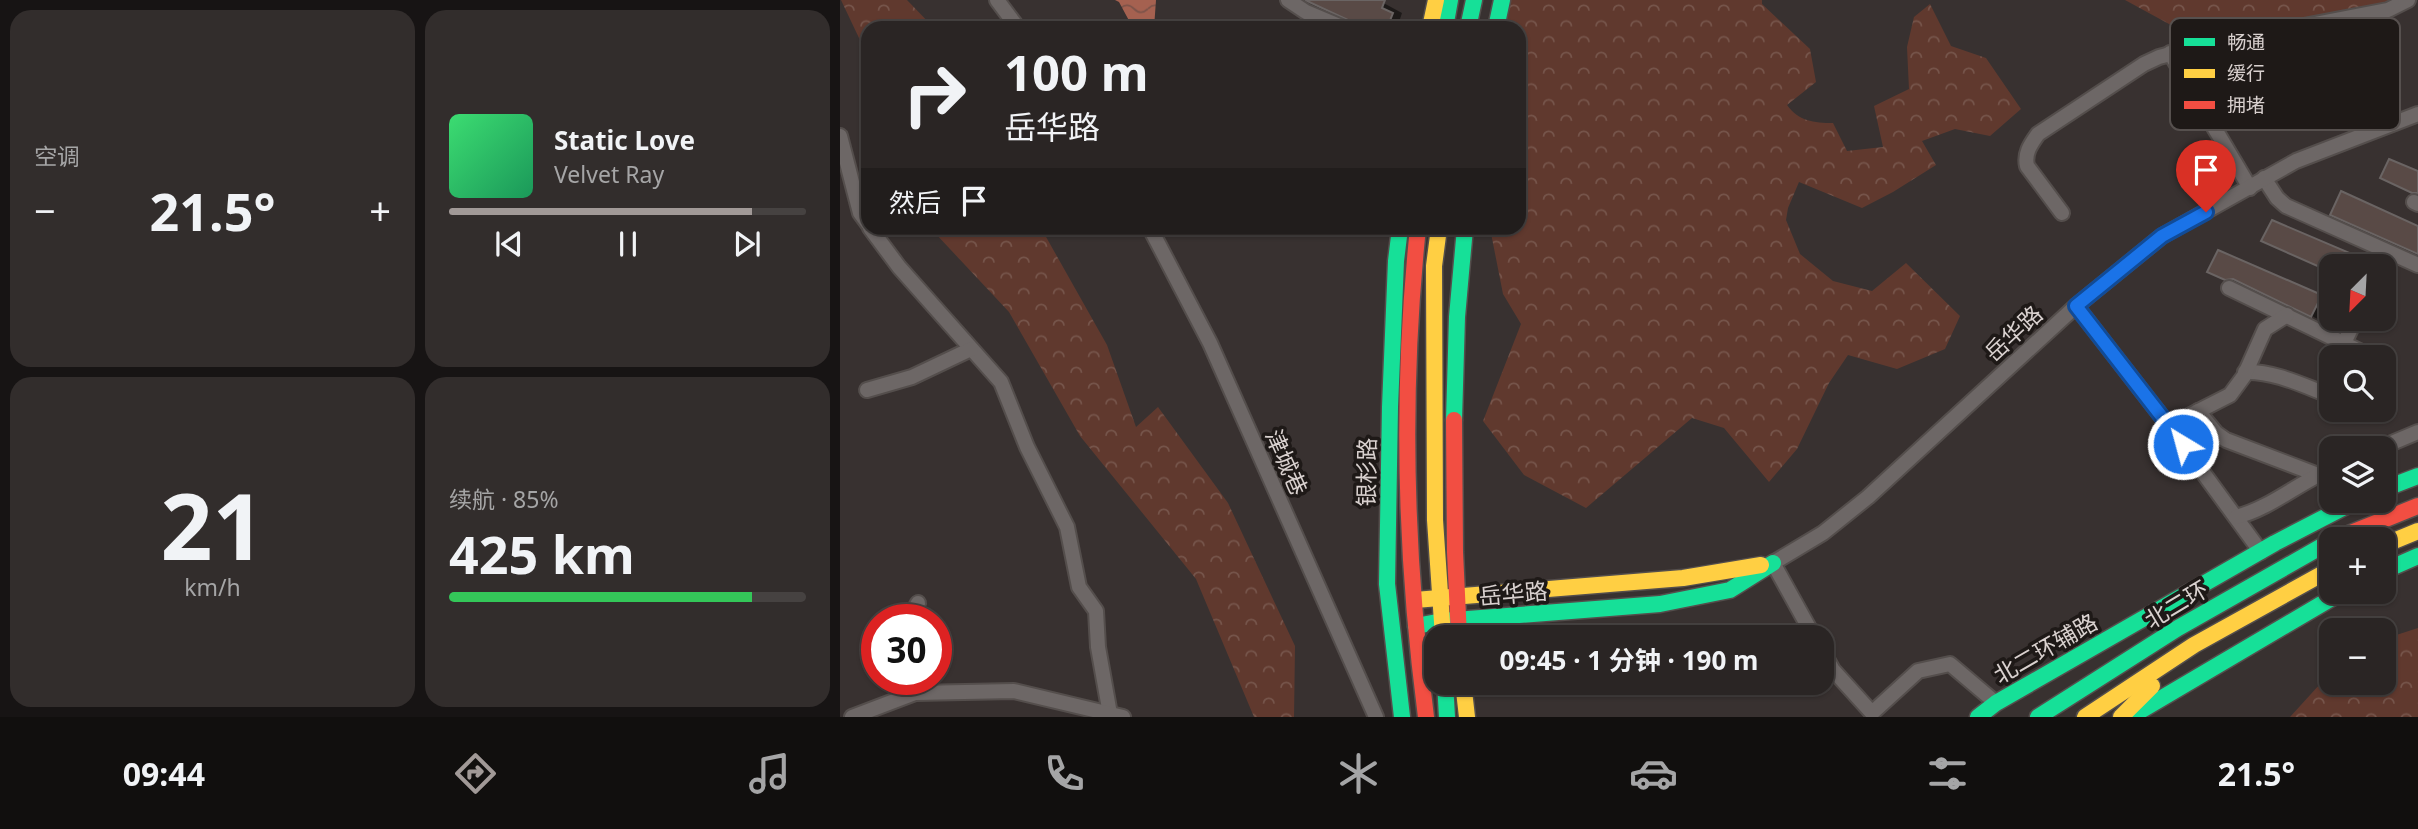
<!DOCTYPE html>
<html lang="zh">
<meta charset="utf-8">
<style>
:root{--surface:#2a2524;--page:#322d2c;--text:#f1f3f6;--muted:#a5a5a6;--line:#464241;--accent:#a19997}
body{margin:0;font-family:"Noto Sans","Noto Sans SC",sans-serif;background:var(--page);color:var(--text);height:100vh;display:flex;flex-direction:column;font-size:26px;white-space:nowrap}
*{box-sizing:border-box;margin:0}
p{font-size:23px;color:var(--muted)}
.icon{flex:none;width:38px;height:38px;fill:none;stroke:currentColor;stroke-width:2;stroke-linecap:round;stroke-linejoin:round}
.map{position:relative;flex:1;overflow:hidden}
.panel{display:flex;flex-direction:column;gap:10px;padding:10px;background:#171414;width:840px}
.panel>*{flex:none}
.guide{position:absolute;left:21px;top:21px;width:665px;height:214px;border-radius:21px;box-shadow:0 2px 5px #0004,0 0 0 2px var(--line);background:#2a2524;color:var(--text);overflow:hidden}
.needle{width:46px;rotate:204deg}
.fabs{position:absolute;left:1479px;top:254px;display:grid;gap:14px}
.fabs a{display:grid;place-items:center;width:77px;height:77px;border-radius:14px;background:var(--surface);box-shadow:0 2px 5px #0004,0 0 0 2px var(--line);font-size:35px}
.speed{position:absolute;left:21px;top:604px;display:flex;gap:14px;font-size:35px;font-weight:700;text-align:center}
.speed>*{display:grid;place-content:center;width:91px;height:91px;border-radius:50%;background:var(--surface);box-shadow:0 2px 5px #0004,0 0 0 2px var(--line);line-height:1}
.speed .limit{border:10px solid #d22;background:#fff;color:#111}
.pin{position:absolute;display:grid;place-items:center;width:60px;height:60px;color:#fff;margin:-72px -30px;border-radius:50% 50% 50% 0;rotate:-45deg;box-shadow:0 0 7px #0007}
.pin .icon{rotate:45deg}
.me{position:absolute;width:77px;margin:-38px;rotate:323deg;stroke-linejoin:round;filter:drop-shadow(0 0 5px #0008)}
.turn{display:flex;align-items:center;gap:24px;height:147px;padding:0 28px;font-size:32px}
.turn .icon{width:91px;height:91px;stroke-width:2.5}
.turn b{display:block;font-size:49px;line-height:60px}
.then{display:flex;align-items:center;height:66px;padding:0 28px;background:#0003;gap:14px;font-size:26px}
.big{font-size:52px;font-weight:700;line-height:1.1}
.panel .tile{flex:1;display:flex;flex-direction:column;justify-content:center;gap:10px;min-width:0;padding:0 24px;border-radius:21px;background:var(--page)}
.panel .dial{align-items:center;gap:0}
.dial b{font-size:91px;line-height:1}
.song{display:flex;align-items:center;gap:21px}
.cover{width:84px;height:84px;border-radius:10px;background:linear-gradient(135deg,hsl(140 70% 55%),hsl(150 70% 35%))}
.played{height:7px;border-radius:4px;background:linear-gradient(90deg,var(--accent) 85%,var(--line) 85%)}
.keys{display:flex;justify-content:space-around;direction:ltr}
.heat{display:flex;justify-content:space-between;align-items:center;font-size:38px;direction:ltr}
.charge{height:10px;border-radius:5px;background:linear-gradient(90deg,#34c759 85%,var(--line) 0)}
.panel .tiles{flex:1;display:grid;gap:10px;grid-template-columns:repeat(2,1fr)}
.trip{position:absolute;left:584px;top:625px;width:410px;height:70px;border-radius:21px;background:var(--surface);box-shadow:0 2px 5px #0004,0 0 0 2px var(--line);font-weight:700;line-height:70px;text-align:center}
.menu{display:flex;height:112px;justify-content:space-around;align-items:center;background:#110f0e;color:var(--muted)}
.menu .icon{width:49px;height:49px}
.menu .current{color:var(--accent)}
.menu b{font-size:32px;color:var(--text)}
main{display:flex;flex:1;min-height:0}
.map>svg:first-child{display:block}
.forest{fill:url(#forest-crowns)}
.water{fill:url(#water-waves)}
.shadow{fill:#0007}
.building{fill:#594a46;stroke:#6a6463;stroke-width:2}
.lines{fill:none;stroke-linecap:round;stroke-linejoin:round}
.street-casing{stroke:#544e4c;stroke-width:18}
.fast-casing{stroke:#544e4c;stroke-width:19}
.slow-casing{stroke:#544e4c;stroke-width:19}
.jam-casing{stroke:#544e4c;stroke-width:19}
.street{stroke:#6d6766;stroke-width:14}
.fast{stroke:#16e098;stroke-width:16}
.slow{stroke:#ffcf43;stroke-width:16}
.jam{stroke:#f24e42;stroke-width:16}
.route-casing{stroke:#114b97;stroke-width:18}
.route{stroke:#1a73e8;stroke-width:12}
.labels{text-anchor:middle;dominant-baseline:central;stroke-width:7;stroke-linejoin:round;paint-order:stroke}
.street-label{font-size:23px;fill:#d9d1cf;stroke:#1e1917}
.key{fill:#1e1917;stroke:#56504e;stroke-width:2}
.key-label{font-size:19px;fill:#d9d1cf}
</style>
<main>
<section class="panel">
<div class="tiles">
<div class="tile"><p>空调</p>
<div class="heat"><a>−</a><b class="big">21.5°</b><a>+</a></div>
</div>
<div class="tile">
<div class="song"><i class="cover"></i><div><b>Static Love</b><p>Velvet Ray</p></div></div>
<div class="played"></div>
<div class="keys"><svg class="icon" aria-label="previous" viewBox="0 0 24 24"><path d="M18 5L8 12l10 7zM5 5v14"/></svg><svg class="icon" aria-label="pause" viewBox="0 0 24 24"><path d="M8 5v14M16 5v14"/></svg><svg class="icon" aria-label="next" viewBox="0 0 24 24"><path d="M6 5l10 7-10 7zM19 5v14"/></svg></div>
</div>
<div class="tile dial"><b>21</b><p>km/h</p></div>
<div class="tile"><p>续航 · 85%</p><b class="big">425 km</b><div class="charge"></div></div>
</div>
</section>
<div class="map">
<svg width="1578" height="717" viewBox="0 0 1578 717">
<defs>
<pattern id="forest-crowns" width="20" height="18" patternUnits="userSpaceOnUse" patternTransform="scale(1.75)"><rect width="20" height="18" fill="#60392e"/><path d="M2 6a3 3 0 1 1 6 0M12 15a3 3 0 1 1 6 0" fill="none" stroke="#76554b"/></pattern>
<pattern id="water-waves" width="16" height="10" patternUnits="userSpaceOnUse" patternTransform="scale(1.75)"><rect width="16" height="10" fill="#a56150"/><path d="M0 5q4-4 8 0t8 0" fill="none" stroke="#7d5349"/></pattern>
</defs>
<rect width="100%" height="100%" fill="#383130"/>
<g class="forest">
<polygon points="1,0 67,0 94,28 28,28 28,57"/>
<path d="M668 0H922V4L970 49 976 82 947 105C958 121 974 123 993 123L1007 151 1043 147 1034 106 1069 89 1067 47 1074 17 1090 4 1111 46 1146 58 1181 109 1150 136 1115 129 1082 141 1096 165 1053 192 1022 208 959 182 948 208 946 220 960 254 993 281 1032 291 1066 263 1120 316 1105 349 1057 369 1008 355 989 383 957 449 929 482 884 428 852 418 746 508 684 475 643 421 681 324 663 294 650 228H679V28H662Z"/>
<polygon points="1285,0 1562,0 1511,17 1340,30"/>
<polygon points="95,228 201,228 267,345 296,427 318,407 388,503 455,646 454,717 414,717 356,579 240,436 169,312 95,233"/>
<polygon points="1578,628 1578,717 1450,717 1491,672 1491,682 1544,682 1544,639"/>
</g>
<polygon class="water" points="275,0 316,0 314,28 293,28 279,2"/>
<g class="shadow">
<polygon points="467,0 538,0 562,13 560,19 571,25 569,28 526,28"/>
<polygon points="1369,271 1481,296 1491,302 1491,308 1484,322 1407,285 1399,286"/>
</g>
<g class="building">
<polygon points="465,0 545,0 542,8 553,13 547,28 525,28"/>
<polygon points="1549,159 1578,171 1578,193 1572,193 1540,178"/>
<polygon points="1501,191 1578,226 1578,254 1490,215"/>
<polygon points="1432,220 1540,266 1491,266 1491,272 1421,241"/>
<polygon points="1378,250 1482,295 1471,317 1393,279 1385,280 1367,272"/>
</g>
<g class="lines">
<defs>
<g id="street">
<polyline points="157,0 178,28"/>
<polyline points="448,0 466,12 504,28"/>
<polyline points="1330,53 1410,188"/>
<polyline points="0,136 20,213 28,224"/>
<polyline points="1424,178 1437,198 1446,206 1578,265"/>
<polyline points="1574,202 1578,204"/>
<path d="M1222 213 1187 166C1184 153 1191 144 1198 134L1304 64 1319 57 1365 45 1548 10 1568 0"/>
<polyline points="30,228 59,267 161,382 187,447 227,527 239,587 256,611 258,647 270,714"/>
<polyline points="310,228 370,343 536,717"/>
<polyline points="1389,288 1532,357"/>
<polyline points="1236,306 1329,426 1421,552"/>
<polyline points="1504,343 1516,318"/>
<path d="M1405 372C1435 371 1464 386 1491 396"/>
<polyline points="27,390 72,377 131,349"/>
<polyline points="1358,411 1376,433 1386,440 1478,475"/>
<polyline points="1329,426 1390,395 1404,376 1425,329 1447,315"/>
<polyline points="1540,448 1578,432"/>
<path d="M1396 517C1431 508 1458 483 1491 469"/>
<polyline points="69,620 78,603"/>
<polyline points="974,637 933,563 983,533 1028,497 1236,306 1322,236 1456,161 1578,114"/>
<polyline points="982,650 993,670 1032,713 1078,671 1110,664 1156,703"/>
<polyline points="73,679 75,693"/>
<polyline points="12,717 75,693 174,691 283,717"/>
</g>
<g id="fast">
<polyline points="605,28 610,0"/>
<polyline points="628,28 634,0"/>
<polyline points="656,28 662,0"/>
<polyline points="560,228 556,261 550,407 547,584 562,717"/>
<polyline points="614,420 617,317 625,228"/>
<polyline points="1544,489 1578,476"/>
<polyline points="1544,571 1578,556"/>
<polyline points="576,626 602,621 820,604 890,590 933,563"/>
<polyline points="605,682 607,717"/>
<polyline points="1295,714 1502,592"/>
<polyline points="1138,717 1156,703 1435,543 1518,500"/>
<polyline points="1198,717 1338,628 1491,541"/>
</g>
<g id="slow">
<polyline points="590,28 596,0"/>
<polyline points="599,228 594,266 595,520 603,637"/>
<polyline points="1544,545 1578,531"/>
<polyline points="575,600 843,578 921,565"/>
<polyline points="623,682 627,717"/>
<polyline points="1245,717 1354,645 1491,569"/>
<polyline points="1281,717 1312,686"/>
</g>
<g id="jam">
<path d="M578 228C561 389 565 556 586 717"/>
<polyline points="614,420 615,552 619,637"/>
<polyline points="1496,539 1578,506"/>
</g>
</defs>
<use href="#street" class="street-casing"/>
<use href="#fast" class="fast-casing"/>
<use href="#slow" class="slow-casing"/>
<use href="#jam" class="jam-casing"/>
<use href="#street" class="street"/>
<use href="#fast" class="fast"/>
<use href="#slow" class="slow"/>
<use href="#jam" class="jam"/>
</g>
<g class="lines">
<defs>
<polyline id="route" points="1343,444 1236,306 1322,236 1366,212"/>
</defs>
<use href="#route" class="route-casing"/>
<use href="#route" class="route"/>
</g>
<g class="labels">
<g class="street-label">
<text transform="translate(1173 333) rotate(-43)">岳华路</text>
<text transform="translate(447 462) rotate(66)">津城巷</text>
<text transform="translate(526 472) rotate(-89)">银杉路</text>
<text transform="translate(673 593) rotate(-5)">岳华路</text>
<text transform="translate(1336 604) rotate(-31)">北二环</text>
<text transform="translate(1205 648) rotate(-30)">北二环辅路</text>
</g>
</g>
<rect x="1330" y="18" width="230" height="112" rx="10" class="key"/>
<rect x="1344" y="38" width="31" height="8" fill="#16e098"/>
<rect x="1344" y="69" width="31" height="9" fill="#ffcf43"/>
<rect x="1344" y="101" width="31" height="8" fill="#f24e42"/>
<g class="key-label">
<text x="1387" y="49">畅通</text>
<text x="1387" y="80">缓行</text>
<text x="1387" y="112">拥堵</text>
</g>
</svg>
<div class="fabs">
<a><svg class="needle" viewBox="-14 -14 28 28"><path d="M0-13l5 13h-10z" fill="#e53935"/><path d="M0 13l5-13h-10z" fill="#a5a5a6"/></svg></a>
<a><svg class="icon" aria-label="search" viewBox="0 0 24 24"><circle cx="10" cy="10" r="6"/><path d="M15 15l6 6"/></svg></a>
<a><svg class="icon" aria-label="layers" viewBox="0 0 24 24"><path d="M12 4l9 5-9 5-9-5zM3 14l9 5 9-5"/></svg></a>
<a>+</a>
<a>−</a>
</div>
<div class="speed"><div class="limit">30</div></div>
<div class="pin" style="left:1366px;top:212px;background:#d93025"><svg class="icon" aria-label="arrive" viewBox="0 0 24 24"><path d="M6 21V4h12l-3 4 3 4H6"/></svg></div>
<svg class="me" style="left:1343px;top:444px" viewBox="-20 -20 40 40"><circle r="17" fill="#1a73e8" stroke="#fff" stroke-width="3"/><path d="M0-11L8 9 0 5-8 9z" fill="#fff"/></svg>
<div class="trip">09:45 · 1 分钟 · 190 m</div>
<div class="guide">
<div class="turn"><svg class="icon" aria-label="right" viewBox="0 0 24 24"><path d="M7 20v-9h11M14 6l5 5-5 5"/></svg><div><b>100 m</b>岳华路</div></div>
<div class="then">然后<svg class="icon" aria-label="arrive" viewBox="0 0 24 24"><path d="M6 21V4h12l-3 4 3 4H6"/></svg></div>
</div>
</div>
</main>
<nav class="menu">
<b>09:44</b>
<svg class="icon current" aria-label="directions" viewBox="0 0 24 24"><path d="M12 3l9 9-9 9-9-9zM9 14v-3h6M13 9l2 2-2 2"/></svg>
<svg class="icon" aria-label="music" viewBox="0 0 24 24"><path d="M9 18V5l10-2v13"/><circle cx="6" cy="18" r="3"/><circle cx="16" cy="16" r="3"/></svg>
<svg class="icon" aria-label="phone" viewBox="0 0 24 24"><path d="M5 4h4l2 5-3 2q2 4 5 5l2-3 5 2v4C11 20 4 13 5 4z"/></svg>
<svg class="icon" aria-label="climate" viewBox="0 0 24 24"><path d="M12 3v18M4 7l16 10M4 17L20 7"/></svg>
<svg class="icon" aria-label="car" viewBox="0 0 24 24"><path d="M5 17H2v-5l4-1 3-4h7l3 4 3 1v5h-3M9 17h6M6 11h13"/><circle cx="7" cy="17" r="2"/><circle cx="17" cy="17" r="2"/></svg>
<svg class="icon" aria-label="filters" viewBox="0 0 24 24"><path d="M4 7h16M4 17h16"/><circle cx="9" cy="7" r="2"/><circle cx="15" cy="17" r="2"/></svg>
<b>21.5°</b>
</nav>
